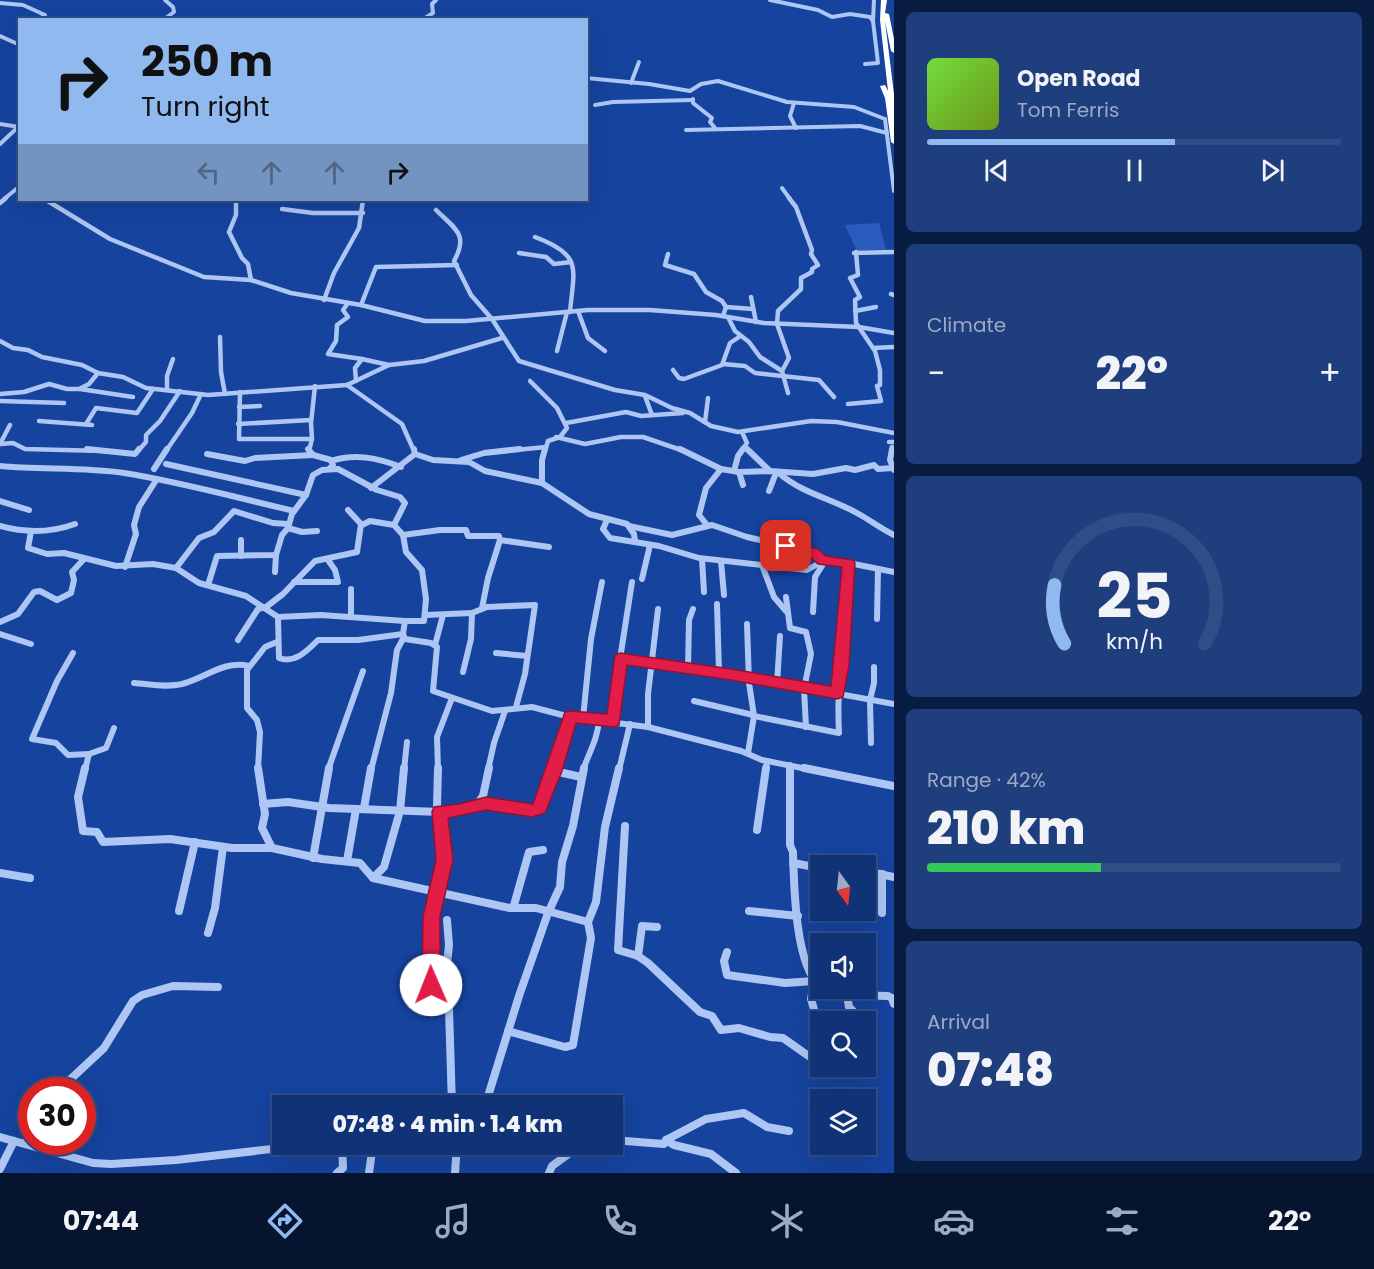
<!DOCTYPE html>
<meta charset="utf-8">
<style>
:root{--surface:#103276;--page:#1e3e7e;--text:#f1f3f6;--muted:#9caac5;--line:#304d88;--accent:#90b9f0}
body{margin:0;font-family:Poppins,sans-serif;background:var(--page);color:var(--text);height:100vh;display:flex;flex-direction:column;font-size:22px;white-space:nowrap}
*{box-sizing:border-box;margin:0}
p{font-size:20px;color:var(--muted)}
.icon{flex:none;width:33px;height:33px;fill:none;stroke:currentColor;stroke-width:2;stroke-linecap:round;stroke-linejoin:round}
.map{position:relative;flex:1;overflow:hidden}
.drawer{display:flex;flex-direction:column;gap:12px;padding:12px;background:#091c41;width:480px}
.drawer>*{flex:none}
.top-card{position:absolute;left:18px;top:18px;width:570px;height:183px;border-radius:0px;box-shadow:0 6px 24px #0002,0 0 0 2px var(--line);background:#90b9f0;color:#111;overflow:hidden}
.needle{width:39px;rotate:165deg}
.tools{position:absolute;left:810px;top:855px;display:grid;gap:12px}
.tools a{display:grid;place-items:center;width:66px;height:66px;border-radius:0px;background:var(--surface);box-shadow:0 6px 24px #0002,0 0 0 2px var(--line);font-size:30px}
.speed{position:absolute;left:18px;top:1077px;display:flex;gap:12px;font-size:30px;font-weight:700;text-align:center}
.speed>*{display:grid;place-content:center;width:78px;height:78px;border-radius:50%;background:var(--surface);box-shadow:0 6px 24px #0002,0 0 0 2px var(--line);line-height:1}
.speed .limit{border:9px solid #d22;background:#fff;color:#111}
.pin{position:absolute;display:grid;place-items:center;width:51px;height:51px;color:#fff;margin:-26px;border-radius:12px;box-shadow:0 3px 9px #0006}
.me{position:absolute;width:66px;margin:-33px;rotate:359deg;stroke-linejoin:round;filter:drop-shadow(0 0 4px #0008)}
.turn{display:flex;align-items:center;gap:21px;height:126px;padding:0 24px;font-size:27px}
.turn .icon{width:78px;height:78px;stroke-width:2.5}
.turn b{display:block;font-size:42px;line-height:51px}
.lanes{display:flex;align-items:center;height:57px;padding:0 24px;background:#0003;justify-content:center;gap:30px;direction:ltr}
.lanes .off{opacity:.35}
.big{font-size:45px;font-weight:800;line-height:1.1}
.drawer .tile{flex:1;display:flex;flex-direction:column;justify-content:center;gap:9px;min-width:0;padding:0 21px;border-radius:9px;background:var(--page)}
.drawer .dial{align-items:center;gap:0}
.dial svg{height:156px;overflow:visible;fill:none;stroke:var(--line);stroke-width:7;stroke-linecap:round;text-anchor:middle}
.dial text{fill:var(--text);stroke:none}
.song{display:flex;align-items:center;gap:18px}
.cover{width:72px;height:72px;border-radius:9px;background:linear-gradient(135deg,hsl(100 70% 55%),hsl(80 70% 35%))}
.played{height:6px;border-radius:3px;background:linear-gradient(90deg,var(--accent) 60%,var(--line) 60%)}
.keys{display:flex;justify-content:space-around;direction:ltr}
.heat{display:flex;justify-content:space-between;align-items:center;font-size:33px;direction:ltr}
.charge{height:9px;border-radius:4px;background:linear-gradient(90deg,#34c759 42%,var(--line) 0)}
.trip{position:absolute;left:272px;top:1095px;width:351px;height:60px;border-radius:0px;background:var(--surface);box-shadow:0 6px 24px #0002,0 0 0 2px var(--line);font-weight:800;line-height:60px;text-align:center}
.dock{display:flex;height:96px;justify-content:space-around;align-items:center;background:#06142f;color:var(--muted)}
.dock .icon{width:42px;height:42px}
.dock .on{color:var(--accent)}
.dock b{font-size:27px;color:var(--text)}
main{display:flex;flex:1;min-height:0}
.map>svg:first-child{display:block}
.green{fill:#295cbc}
.lines{fill:none;stroke-linecap:round;stroke-linejoin:round}
.minor-far3{stroke:#adc6f3;stroke-width:4}
.minor-far2{stroke:#adc6f3;stroke-width:4.5}
.minor-far1{stroke:#adc6f3;stroke-width:6}
.minor{stroke:#adc6f3;stroke-width:8}
.highway{fill:#fff;fill-rule:evenodd}
.route{fill:#e11d48;stroke:#92132f;stroke-width:1.5}
</style>
<main>
<div class="map">
<svg width="894" height="1173" viewBox="0 0 894 1173">
<rect width="100%" height="100%" fill="#15439e"/>
<polygon class="green" points="879,223 886,250 857,251 845,225"/>
<g class="lines">
<g class="minor-far3">
<polyline points="770,0 818,10 832,17 850,14 870,17 873,21"/>
<polyline points="0,3 23,5 45,15 41,18 56,20"/>
<polyline points="163,20 174,12 173,7 165,0"/>
<polyline points="422,20 433,13 432,4 436,0"/>
<polyline points="0,36 20,45"/>
<polyline points="865,64 878,63 873,21 874,0"/>
<polyline points="586,78 649,84 690,91 701,84 718,81 787,102 854,107 885,119 894,191"/>
<polyline points="631,83 639,62"/>
<polyline points="693,99 693,103 712,118 710,122 715,128"/>
<polyline points="794,103 790,116 796,128"/>
<polyline points="595,105 613,102 693,100"/>
<polyline points="0,124 19,127"/>
<polyline points="686,130 860,126 887,133"/>
<polyline points="0,144 17,128"/>
<polyline points="782,188 790,199"/>
<polyline points="4,199 20,186"/>
</g>
<g class="minor-far2">
<polyline points="46,200 110,239 204,277 251,280 291,293 361,305 425,321 466,321 588,310 650,310 716,315 764,323 859,327 894,333"/>
<polyline points="236,200 236,215 229,232 242,258 248,264 251,280"/>
<polyline points="0,203 6,198"/>
<polyline points="282,209 313,213 363,213"/>
<path d="M436 210C455 229 469 234 454 261L471 295 492 319 519 361 615 390 645 395 672 408 690 413 711 426 738 432 811 421 837 422 894 433"/>
<path d="M535 237C583 255 574 268 570 312"/>
<polyline points="519,253 546,257 554,264 571,262"/>
<polyline points="854,253 894,252"/>
<polyline points="668,254 665,265 694,274 706,292 722,301 726,307 723,316"/>
<polyline points="891,294 894,295"/>
<polyline points="751,297 756,322"/>
<polyline points="324,300 334,273 359,228 363,200"/>
<polyline points="348,303 343,310 348,317 337,325 336,341 328,354 362,359 355,368 356,381"/>
<polyline points="361,305 376,267 457,265"/>
<polyline points="726,307 753,309"/>
<polyline points="578,311 588,338 605,351"/>
<polyline points="855,311 876,307"/>
<polyline points="728,317 735,331 749,342 760,357 782,371 788,393"/>
<polyline points="220,337 221,372 225,394"/>
<polyline points="0,341 13,348 28,350 42,357 82,365 98,373 123,377 146,388 208,395 347,385 389,365 424,361 502,338"/>
<polyline points="873,348 894,347"/>
<polyline points="557,351 567,312"/>
<polyline points="362,359 389,365"/>
<polyline points="723,364 745,366 755,373 819,380 834,397"/>
<polyline points="673,370 679,378 684,379 722,365 730,343 739,337"/>
<polyline points="782,371 789,358 777,324 778,311 801,289 801,278 812,272 812,269 818,265 811,254 812,250 796,207 789,198"/>
<polyline points="530,381 557,408 567,428 560,437 548,441 545,451"/>
<polyline points="347,385 402,424 414,451"/>
<polyline points="80,389 133,397"/>
<polyline points="167,390 167,376 173,359"/>
<polyline points="240,392 239,439 312,439"/>
<polyline points="0,394 24,392 49,384 67,389 79,389 89,384 98,373"/>
<polyline points="645,396 652,415"/>
<polyline points="0,401 64,403"/>
<polyline points="848,404 881,401 877,386 880,385 880,370 875,351 856,323 855,300 860,297 850,278 858,275 856,252"/>
<polyline points="239,407 260,406"/>
<polyline points="39,421 92,425"/>
<polyline points="705,422 708,398"/>
<polyline points="566,423 626,412 641,416 683,413"/>
<polyline points="86,424 96,408 137,413 153,389"/>
<polyline points="238,424 311,420"/>
<polyline points="556,437 585,444 621,437 643,437 684,451"/>
<polyline points="889,442 894,442"/>
<polyline points="0,444 13,443 25,449 103,451"/>
<polyline points="0,444 10,425"/>
<polyline points="892,447 893,451"/>
<polyline points="744,448 750,451"/>
<polyline points="138,451 146,442 146,435 160,421 180,391"/>
<polyline points="166,451 192,413 201,394"/>
<polyline points="309,451 312,439 311,423 315,386"/>
<polyline points="505,451 546,447"/>
<polyline points="741,451 747,443 742,432"/>
</g>
<g class="minor-far1">
<polyline points="87,449 135,454 139,449"/>
<polyline points="308,449 313,455 331,460 333,465 330,468"/>
<polyline points="414,449 415,454 433,460 469,462 485,471 542,483 589,514 627,524 634,534 635,541"/>
<polyline points="680,449 721,469"/>
<polyline points="747,449 770,471"/>
<polyline points="892,449 890,460 894,470"/>
<polyline points="207,454 245,461 255,458 313,455"/>
<polyline points="461,460 484,453 520,449"/>
<path d="M331 461C355 453 378 458 401 467"/>
<polyline points="166,464 306,495"/>
<path d="M0 466C41 470 82 467 124 473 181 482 238 498 294 511"/>
<polyline points="154,469 167,449"/>
<polyline points="734,471 738,456 743,449"/>
<path d="M780 474C802 493 832 499 857 513 870 520 881 529 894 535"/>
<polyline points="542,483 542,460 545,449"/>
<polyline points="743,485 739,472 770,471 813,474 846,468 855,470 874,465 878,469 893,468"/>
<polyline points="371,488 415,454"/>
<polyline points="769,491 776,473"/>
<polyline points="0,501 29,510"/>
<polyline points="607,520 603,529 610,538 659,546 699,558 807,570 823,561 849,563 894,572"/>
<polyline points="362,525 370,521 394,525"/>
<polyline points="707,525 699,515 706,488 721,469 739,472"/>
<path d="M0 526C25 533 50 533 75 524"/>
<polyline points="629,526 672,535 712,525 747,537 813,552 823,561"/>
<polyline points="288,528 302,532 317,531"/>
<path d="M31 531 28 548 47 554 64 553 116 566 153 564 176 568 199 583 246 596 278 617 279 658C295 664 308 650 318 640H358L403 634 405 639 431 643 437 647 433 691 492 711 532 707 570 717 648 727 741 751 762 760 812 770"/>
<polyline points="403,535 440,530 466,530 468,536 499,536 500,540 549,547"/>
<polyline points="241,540 241,556"/>
<polyline points="702,559 704,592"/>
<polyline points="721,561 724,595"/>
<polyline points="762,565 774,597 786,611"/>
<polyline points="125,567 136,534 134,525 139,507 155,482"/>
<polyline points="176,568 199,538 214,532 234,511 273,523 288,524"/>
<polyline points="275,572 276,555"/>
<polyline points="642,579 650,545"/>
<polyline points="294,582 338,582 335,570 328,560"/>
<polyline points="208,585 217,556 276,555 282,535 288,528 292,514 306,495 313,475 322,470 338,469 377,490 400,497 405,503 394,525 403,535 406,552 422,570 426,599 424,621 405,621 403,634"/>
<polyline points="351,589 351,617"/>
<polyline points="786,597 790,628 806,632 811,654 804,689 806,727"/>
<polyline points="717,604 719,672"/>
<polyline points="482,608 488,578 500,540"/>
<polyline points="813,612 815,577 825,561"/>
<polyline points="426,615 472,613 487,607 535,605 525,674 516,707"/>
<polyline points="278,617 321,615 405,621"/>
<polyline points="877,619 878,569"/>
<polyline points="0,622 18,614 34,592 40,591 57,600 71,593 74,580 72,572 84,559"/>
<polyline points="747,624 749,683 754,716 748,753"/>
<polyline points="0,634 31,644"/>
<polyline points="238,640 258,609 266,607 283,594 315,561 357,552 361,524 348,510"/>
<polyline points="435,645 443,615"/>
<polyline points="73,653 57,681 32,739 56,743 68,755 89,754"/>
<polyline points="496,653 527,656"/>
<polyline points="620,659 731,674 894,704"/>
<polyline points="688,669 689,620 693,609"/>
<polyline points="463,672 471,639 472,613"/>
<path d="M134 683C150 684 166 688 182 684 206 678 223 660 249 666"/>
<polyline points="777,684 780,636"/>
<polyline points="694,701 753,715"/>
<path d="M754 716 839 733C836 678 845 619 849 563"/>
<polyline points="583,718 591,639 602,582"/>
<polyline points="614,721 620,659 632,582"/>
<polyline points="648,727 648,694 658,609"/>
<polyline points="871,743 870,700 874,683 874,667"/>
<polyline points="790,765 790,770"/>
<polyline points="85,770 89,754 106,748 114,728"/>
<polyline points="258,770 260,732 257,720 247,708 247,670 265,647 277,642"/>
<polyline points="328,770 363,671"/>
<polyline points="371,770 391,693 397,650 404,637"/>
<polyline points="404,770 407,742"/>
<polyline points="438,770 437,737 452,698"/>
<polyline points="488,770 494,743 505,711"/>
<polyline points="554,770 570,717"/>
<path d="M583 770C589 753 598 738 599 720"/>
<polyline points="619,770 630,724"/>
<polyline points="766,770 767,761"/>
</g>
<g class="minor">
<polyline points="85,768 78,797 83,831 97,832 103,842 170,839 232,848 272,848 322,859 360,863 373,878 510,908 536,908 588,922"/>
<polyline points="258,768 265,814 262,828 272,848"/>
<path d="M790 768V845L793 852C794 884 795 966 820 986"/>
<polyline points="804,768 894,786"/>
<polyline points="554,771 581,777"/>
<polyline points="263,804 288,802 329,808 440,812 437,806 438,768"/>
<polyline points="477,805 483,796 489,768"/>
<polyline points="364,808 371,768"/>
<polyline points="625,826 618,950 638,956 648,963 700,1012 712,1016 721,1030 739,1028 770,1037 783,1038 820,1064"/>
<polyline points="757,830 766,768"/>
<polyline points="313,858 329,768"/>
<polyline points="347,861 356,809"/>
<polyline points="793,863 820,868"/>
<polyline points="866,871 894,877"/>
<polyline points="0,873 30,878"/>
<polyline points="882,874 882,913"/>
<polyline points="373,878 384,867 400,811 404,768"/>
<polyline points="514,905 529,852 543,850"/>
<polyline points="179,911 195,842"/>
<polyline points="749,911 798,916"/>
<polyline points="208,933 215,908 223,847"/>
<polyline points="727,952 724,961 727,975 785,983 814,981"/>
<polyline points="638,956 642,926 657,927"/>
<polyline points="430,964 447,964 449,945 447,920"/>
<polyline points="814,982 811,999 820,1030"/>
<polyline points="823,988 842,990 847,995 888,996 892,998 894,1004"/>
<polyline points="847,995 849,1007 856,1014 856,1022"/>
<polyline points="508,1031 565,1047 573,1045 591,938 588,922 596,902 605,827 619,768"/>
<polyline points="834,1066 845,1069 847,1066"/>
<polyline points="59,1090 104,1048 133,1001 142,995 173,986 218,987"/>
<polyline points="452,1106 449,1009 447,1004 431,991 432,916 444,860 440,812 459,811 486,803 533,811 539,809 555,768"/>
<polyline points="485,1106 519,996 548,913 560,887 562,862 573,826 584,768"/>
<polyline points="0,1137 93,1163 111,1164 176,1160 316,1144"/>
<polyline points="612,1140 664,1144 666,1140 674,1145 711,1154 736,1173"/>
<polyline points="666,1140 706,1119 744,1113 767,1127 789,1131"/>
<polyline points="25,1143 32,1129"/>
<polyline points="0,1169 14,1141"/>
<polyline points="337,1173 343,1168 342,1144"/>
<polyline points="369,1173 373,1144"/>
<polyline points="455,1173 457,1144"/>
<polyline points="549,1173 552,1166 582,1144"/>
</g>
<polygon class="highway" points="881,0 887,0 885,13 889,14 894,39 894,53 891,51 885,21 894,94 894,144 891,142 885,98 880,86 885,85 888,91 880,20"/>
</g>
<polygon class="route" points="786,542 818,549 826,556 853,560 855,563 849,666 843,697 837,699 731,680 627,665 619,725 614,727 576,723 562,771 545,813 532,817 486,810 448,818 453,860 440,916 440,985 437,991 431,993 425,991 422,985 423,916 436,860 432,812 434,807 459,804 486,797 533,804 565,712 570,711 607,714 615,655 620,653 731,669 831,686 842,567 818,564 809,556 781,550 780,546"/>
</svg>
<div class="tools">
<a><svg class="needle" viewBox="-14 -14 28 28"><path d="M0-13l5 13h-10z" fill="#e53935"/><path d="M0 13l5-13h-10z" fill="#9caac5"/></svg></a>
<a><svg class="icon" aria-label="sound" viewBox="0 0 24 24"><path d="M4 9h4l5-4v14l-5-4H4zM17 9q2 3 0 6"/></svg></a>
<a><svg class="icon" aria-label="search" viewBox="0 0 24 24"><circle cx="10" cy="10" r="6"/><path d="M15 15l6 6"/></svg></a>
<a><svg class="icon" aria-label="layers" viewBox="0 0 24 24"><path d="M12 4l9 5-9 5-9-5zM3 14l9 5 9-5"/></svg></a>
</div>
<div class="speed"><div class="limit">30</div></div>
<div class="pin" style="left:786px;top:546px;background:#d93025"><svg class="icon" aria-label="arrive" viewBox="0 0 24 24"><path d="M6 21V4h12l-3 4 3 4H6"/></svg></div>
<svg class="me" style="left:431px;top:985px" viewBox="-20 -20 40 40"><circle r="19" fill="#fff"/><path d="M0-13L10 11 0 6-10 11z" fill="#e11d48"/></svg>
<div class="trip">07:48 · 4 min · 1.4 km</div>
<div class="top-card">
<div class="turn"><svg class="icon" aria-label="right" viewBox="0 0 24 24"><path d="M7 20v-9h11M14 6l5 5-5 5"/></svg><div><b>250 m</b>Turn right</div></div>
<div class="lanes"><svg class="icon off" aria-label="left" viewBox="0 0 24 24"><path d="M17 20v-9H6M10 6l-5 5 5 5"/></svg><svg class="icon off" aria-label="ahead" viewBox="0 0 24 24"><path d="M12 20V5M6 11l6-6 6 6"/></svg><svg class="icon off" aria-label="ahead" viewBox="0 0 24 24"><path d="M12 20V5M6 11l6-6 6 6"/></svg><svg class="icon" aria-label="right" viewBox="0 0 24 24"><path d="M7 20v-9h11M14 6l5 5-5 5"/></svg></div>
</div>
</div>
<section class="drawer">
<div class="tile">
<div class="song"><i class="cover"></i><div><b>Open Road</b><p>Tom Ferris</p></div></div>
<div class="played"></div>
<div class="keys"><svg class="icon" aria-label="previous" viewBox="0 0 24 24"><path d="M18 5L8 12l10 7zM5 5v14"/></svg><svg class="icon" aria-label="pause" viewBox="0 0 24 24"><path d="M8 5v14M16 5v14"/></svg><svg class="icon" aria-label="next" viewBox="0 0 24 24"><path d="M6 5l10 7-10 7zM19 5v14"/></svg></div>
</div>
<div class="tile"><p>Climate</p>
<div class="heat"><a>−</a><b class="big">22°</b><a>+</a></div>
</div>
<div class="tile dial"><svg viewBox="0 0 100 80">
<path d="M14 69A42 42 0 1 1 86 69"/>
<path d="M14 69A42 42 0 0 1 9 39" stroke="#90b9f0"/>
<text x="50" y="56" font-size="32" font-weight="700">25</text>
<text x="50" y="72" font-size="11">km/h</text>
</svg></div>
<div class="tile"><p>Range · 42%</p><b class="big">210 km</b><div class="charge"></div></div>
<div class="tile"><p>Arrival</p><b class="big">07:48</b></div>
</section>
</main>
<nav class="dock">
<b>07:44</b>
<svg class="icon on" aria-label="directions" viewBox="0 0 24 24"><path d="M12 3l9 9-9 9-9-9zM9 14v-3h6M13 9l2 2-2 2"/></svg>
<svg class="icon" aria-label="music" viewBox="0 0 24 24"><path d="M9 18V5l10-2v13"/><circle cx="6" cy="18" r="3"/><circle cx="16" cy="16" r="3"/></svg>
<svg class="icon" aria-label="phone" viewBox="0 0 24 24"><path d="M5 4h4l2 5-3 2q2 4 5 5l2-3 5 2v4C11 20 4 13 5 4z"/></svg>
<svg class="icon" aria-label="climate" viewBox="0 0 24 24"><path d="M12 3v18M4 7l16 10M4 17L20 7"/></svg>
<svg class="icon" aria-label="car" viewBox="0 0 24 24"><path d="M5 17H2v-5l4-1 3-4h7l3 4 3 1v5h-3M9 17h6M6 11h13"/><circle cx="7" cy="17" r="2"/><circle cx="17" cy="17" r="2"/></svg>
<svg class="icon" aria-label="filters" viewBox="0 0 24 24"><path d="M4 7h16M4 17h16"/><circle cx="9" cy="7" r="2"/><circle cx="15" cy="17" r="2"/></svg>
<b>22°</b>
</nav>
